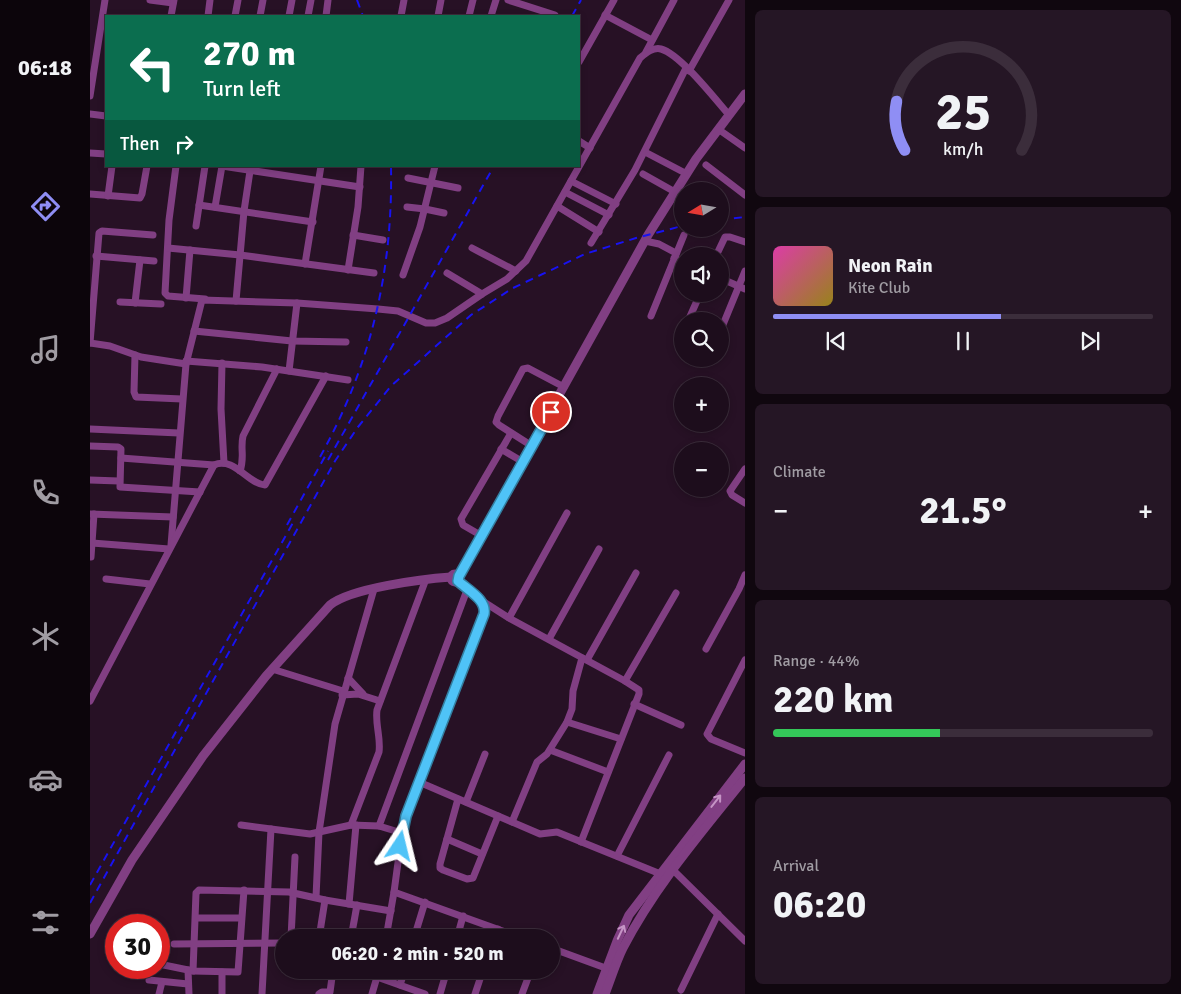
<!DOCTYPE html>
<meta charset="utf-8">
<style>
:root{--surface:#1d0d1c;--page:#251625;--text:#f1f3f6;--muted:#a09ca3;--line:#3b2d3b;--accent:#8f8ef4}
body{margin:0;font-family:Signika,sans-serif;background:var(--page);color:var(--text);height:100vh;display:flex;flex-direction:column;font-size:19px;white-space:nowrap}
*{box-sizing:border-box;margin:0}
p{font-size:16px;color:var(--muted)}
.icon{flex:none;width:28px;height:28px;fill:none;stroke:currentColor;stroke-width:2;stroke-linecap:round;stroke-linejoin:round}
.map{position:relative;flex:1;overflow:hidden}
.sheet{display:flex;flex-direction:column;gap:10px;padding:10px;background:#10070f;width:436px}
.sheet>*{flex:none}
.top-card{position:absolute;left:15px;top:15px;width:475px;height:152px;border-radius:0px;box-shadow:0 2px 8px #0003,0 0 0 1px var(--line);background:#0b6e4f;color:#fff;overflow:hidden}
.needle{width:32px;rotate:259deg}
.buttons{position:absolute;left:584px;top:182px;display:grid;gap:10px}
.buttons a{display:grid;place-items:center;width:55px;height:55px;border-radius:50%;background:var(--surface);box-shadow:0 2px 8px #0003,0 0 0 1px var(--line);font-size:25px}
.speed{position:absolute;left:15px;top:914px;display:flex;gap:10px;font-size:25px;font-weight:700;text-align:center}
.speed>*{display:grid;place-content:center;width:65px;height:65px;border-radius:50%;background:var(--surface);box-shadow:0 2px 8px #0003,0 0 0 1px var(--line);line-height:1}
.speed .limit{border:8px solid #d22;background:#fff;color:#111}
.pin{position:absolute;display:grid;place-items:center;width:42px;height:42px;color:#fff;margin:-21px;border:2px solid #fff;border-radius:50%;box-shadow:0 1px 5px #0007}
.me{position:absolute;width:55px;margin:-28px;rotate:10deg;stroke-linejoin:round;filter:drop-shadow(0 0 4px #0008)}
.turn{display:flex;align-items:center;gap:18px;height:105px;padding:0 15px;font-size:22px}
.turn .icon{width:65px;height:65px;stroke-width:2.5}
.turn b{display:block;font-size:35px;line-height:42px}
.then{display:flex;align-items:center;height:48px;padding:0 15px;background:#0003;gap:10px;font-size:19px}
.big{font-size:38px;font-weight:700;line-height:1.1}
.sheet .widget{flex:1;display:flex;flex-direction:column;justify-content:center;gap:8px;min-width:0;padding:0 18px;border-radius:8px;background:var(--page)}
.sheet .dial{align-items:center;gap:0}
.dial svg{height:130px;overflow:visible;fill:none;stroke:var(--line);stroke-width:7;stroke-linecap:round;text-anchor:middle}
.dial text{fill:var(--text);stroke:none}
.song{display:flex;align-items:center;gap:15px}
.cover{width:60px;height:60px;border-radius:8px;background:linear-gradient(135deg,hsl(320 70% 55%),hsl(50 70% 35%))}
.played{height:5px;border-radius:2px;background:linear-gradient(90deg,var(--accent) 60%,var(--line) 60%)}
.keys{display:flex;justify-content:space-around;direction:ltr}
.heat{display:flex;justify-content:space-between;align-items:center;font-size:28px;direction:ltr}
.charge{height:8px;border-radius:4px;background:linear-gradient(90deg,#34c759 44%,var(--line) 0)}
.trip{position:absolute;left:185px;top:929px;width:285px;height:50px;border-radius:25px;background:var(--surface);box-shadow:0 2px 8px #0003,0 0 0 1px var(--line);font-weight:700;line-height:50px;text-align:center}
main{display:flex;flex:1;min-height:0}
.tab-bar{display:flex;flex-direction:column;width:90px;justify-content:space-around;align-items:center;background:#0c050b;color:var(--muted)}
.tab-bar .icon{width:35px;height:35px}
.tab-bar .selected{color:var(--accent)}
.tab-bar b{font-size:22px;color:var(--text)}
.map>svg:first-child{display:block}
.lines{fill:none;stroke-linecap:round;stroke-linejoin:round}
.minor{stroke:#813f83;stroke-width:7}
.tertiary{stroke:#813f83;stroke-width:9}
.rail{stroke:#1812f1;stroke-width:2;stroke-dasharray:8 6;stroke-linecap:butt}
.oneway{stroke:#c594c5}
.route-casing{stroke:#337fa1;stroke-width:12}
.route{stroke:#4fc3f7;stroke-width:9}
</style>
<main>
<nav class="tab-bar">
<b>06:18</b>
<svg class="icon selected" aria-label="directions" viewBox="0 0 24 24"><path d="M12 3l9 9-9 9-9-9zM9 14v-3h6M13 9l2 2-2 2"/></svg>
<svg class="icon" aria-label="music" viewBox="0 0 24 24"><path d="M9 18V5l10-2v13"/><circle cx="6" cy="18" r="3"/><circle cx="16" cy="16" r="3"/></svg>
<svg class="icon" aria-label="phone" viewBox="0 0 24 24"><path d="M5 4h4l2 5-3 2q2 4 5 5l2-3 5 2v4C11 20 4 13 5 4z"/></svg>
<svg class="icon" aria-label="climate" viewBox="0 0 24 24"><path d="M12 3v18M4 7l16 10M4 17L20 7"/></svg>
<svg class="icon" aria-label="car" viewBox="0 0 24 24"><path d="M5 17H2v-5l4-1 3-4h7l3 4 3 1v5h-3M9 17h6M6 11h13"/><circle cx="7" cy="17" r="2"/><circle cx="17" cy="17" r="2"/></svg>
<svg class="icon" aria-label="filters" viewBox="0 0 24 24"><path d="M4 7h16M4 17h16"/><circle cx="9" cy="7" r="2"/><circle cx="15" cy="17" r="2"/></svg>
</nav>
<div class="map">
<svg width="655" height="994" viewBox="0 0 655 994">
<rect width="100%" height="100%" fill="#271125"/>
<g class="lines">
<g class="minor">
<polyline points="60,0 83,3"/>
<polyline points="418,0 465,15"/>
<polyline points="515,15 562,40"/>
<polyline points="81,16 84,0"/>
<polyline points="118,16 120,0"/>
<polyline points="145,16 148,0"/>
<polyline points="170,16 173,0"/>
<polyline points="199,16 202,0"/>
<polyline points="218,16 221,0"/>
<polyline points="236,16 238,0"/>
<polyline points="311,16 314,0"/>
<polyline points="348,16 351,0"/>
<polyline points="379,16 383,0"/>
<polyline points="401,16 406,0"/>
<polyline points="556,52 584,0"/>
<polyline points="489,62 524,0"/>
<polyline points="599,71 639,0"/>
<polyline points="0,96 15,0"/>
<polyline points="0,114 16,116"/>
<polyline points="628,129 655,148"/>
<polyline points="489,141 500,148"/>
<polyline points="555,152 597,174"/>
<polyline points="0,153 16,154"/>
<polyline points="616,165 655,195"/>
<polyline points="86,166 79,220 75,293 78,296 115,299"/>
<polyline points="132,166 270,187"/>
<polyline points="553,174 585,192"/>
<polyline points="318,178 368,188"/>
<polyline points="481,181 526,204"/>
<polyline points="475,192 519,215"/>
<polyline points="0,194 50,198 52,194 57,166"/>
<polyline points="18,196 22,166"/>
<polyline points="109,205 223,222"/>
<polyline points="467,206 509,232"/>
<polyline points="125,207 132,166"/>
<polyline points="317,207 335,209 354,213"/>
<polyline points="106,226 115,166"/>
<polyline points="263,235 293,240"/>
<polyline points="555,241 569,244 586,253"/>
<polyline points="501,243 545,170 596,68"/>
<polyline points="78,248 150,255 284,273"/>
<polyline points="382,248 426,271"/>
<polyline points="6,256 64,261"/>
<polyline points="626,256 635,237 640,237 655,242"/>
<polyline points="584,258 592,262"/>
<polyline points="215,264 231,166"/>
<polyline points="258,270 268,207 271,166"/>
<polyline points="357,273 392,294"/>
<polyline points="313,275 330,227 345,166"/>
<polyline points="630,278 655,289"/>
<polyline points="96,298 100,250"/>
<polyline points="146,301 154,211 160,171"/>
<polyline points="30,302 71,304"/>
<polyline points="45,303 50,260"/>
<polyline points="561,316 594,235"/>
<polyline points="598,321 610,294"/>
<polyline points="104,331 202,341 256,342"/>
<polyline points="630,332 655,271"/>
<polyline points="0,343 9,233 12,231 63,235"/>
<polyline points="0,343 20,346 51,357 96,364"/>
<polyline points="45,355 44,392 46,397 92,399"/>
<polyline points="96,361 172,367 258,380"/>
<polyline points="132,363 131,409 134,463"/>
<polyline points="199,371 207,303"/>
<polyline points="0,429 89,433"/>
<polyline points="0,446 28,447 31,449 30,487 110,492"/>
<polyline points="442,446 409,425 406,422 408,416 433,369 438,368 474,387"/>
<polyline points="411,449 433,462"/>
<polyline points="31,458 124,465"/>
<polyline points="655,469 640,491 642,495 655,503"/>
<path d="M150 471C155 457 150 449 153 436L187 369"/>
<polyline points="0,480 29,481"/>
<polyline points="0,514 83,517"/>
<polyline points="392,536 373,525 371,519 421,433"/>
<polyline points="2,543 79,549"/>
<path d="M81 545 96 364 112 300 207 303 288 309 308 311 336 323H345L357 318 392 294 417 279 436 261 550 58C556 53 563 47 571 49 590 54 625 99 639 115"/>
<polyline points="1,557 4,514"/>
<polyline points="16,579 60,584"/>
<polyline points="369,581 383,595 419,618 535,681 549,690 549,694 491,842"/>
<polyline points="419,618 477,513"/>
<polyline points="459,639 509,549"/>
<polyline points="616,649 649,589 655,575"/>
<polyline points="497,660 546,573"/>
<polyline points="655,660 617,734 621,739 655,753"/>
<polyline points="182,669 253,691"/>
<polyline points="258,678 273,694"/>
<polyline points="535,681 586,593"/>
<polyline points="252,695 268,694 290,701"/>
<path d="M0 701 124 465C144 456 158 484 175 485L236 376"/>
<polyline points="544,704 591,725"/>
<polyline points="477,722 531,739"/>
<polyline points="460,750 518,772"/>
<polyline points="329,782 450,834 467,832 573,875"/>
<polyline points="368,799 350,864 350,868 353,870 377,879 383,878 408,816"/>
<polyline points="376,802 395,754"/>
<polyline points="422,822 447,762 457,754 477,722 482,709 483,691 492,658"/>
<polyline points="151,825 220,834 261,825 289,826"/>
<path d="M261 825 289 752C291 738 285 724 287 710L336 579"/>
<polyline points="312,833 289,826 377,590"/>
<polyline points="357,839 392,854"/>
<polyline points="527,856 579,755"/>
<polyline points="581,868 655,941"/>
<polyline points="304,892 432,938"/>
<polyline points="226,897 229,832 245,724 284,589"/>
<polyline points="259,904 266,825"/>
<polyline points="106,918 151,918"/>
<polyline points="201,938 205,857"/>
<polyline points="229,938 235,900"/>
<polyline points="261,938 267,905"/>
<polyline points="296,938 304,892 312,833 316,817 394,614 394,606 392,601"/>
<polyline points="324,938 335,902"/>
<polyline points="367,938 373,916"/>
<polyline points="405,938 408,929"/>
<polyline points="84,944 194,943"/>
<polyline points="461,948 521,970"/>
<polyline points="69,964 103,971 148,972 154,890"/>
<polyline points="98,970 99,994"/>
<polyline points="103,971 106,893 109,890 199,892 235,900 301,911"/>
<polyline points="132,972 132,994"/>
<polyline points="287,977 335,994"/>
<polyline points="59,980 98,984"/>
<polyline points="310,985 315,970"/>
<polyline points="591,990 628,914"/>
<polyline points="69,994 72,982"/>
<polyline points="172,994 181,829"/>
<polyline points="229,994 232,992 240,992 243,970"/>
<polyline points="282,994 289,970"/>
<polyline points="350,994 357,970"/>
<polyline points="385,994 393,970"/>
<polyline points="432,994 441,970"/>
</g>
<g class="tertiary">
<circle cx="365" cy="578" r="4"/>
<polyline points="369,575 558,235 606,159 655,94"/>
<path d="M0 934 42 860 113 756 176 676 240 605C261 588 333 579 361 577"/>
<polyline points="507,994 527,941 539,915 655,764"/>
<path d="M515 994C521 979 526 962 533 948 565 886 612 832 655 778"/>
</g>
<g class="rail">
<polyline points="267,0 273,16"/>
<polyline points="482,16 491,0"/>
<polyline points="630,220 655,217"/>
<path d="M230 457C281 365 303 271 301 166"/>
<polyline points="238,460 404,166"/>
<polyline points="197,525 238,451"/>
<polyline points="0,885 204,521"/>
<polyline points="0,903 245,461 268,427 301,386 381,315 423,288 495,254 546,238 592,226"/>
</g>
</g>
<defs><path id="oneway-shaft" d="M-6 0H5M1.5-3L5.5 0L1.5 3" fill="none" stroke-width="1.6" stroke-linecap="round" stroke-linejoin="round" transform="scale(1.25)"/></defs>
<g class="oneway">
<use href="#oneway-shaft" transform="translate(626 801) rotate(-52)"/>
<use href="#oneway-shaft" transform="translate(531 932) rotate(-65)"/>
</g>
<g class="lines">
<defs>
<path id="route" d="M310 846 316 816 394 614C397 600 378 590 368 581L369 576 461 412"/>
</defs>
<use href="#route" class="route-casing"/>
<use href="#route" class="route"/>
</g>
</svg>
<div class="buttons">
<a><svg class="needle" viewBox="-14 -14 28 28"><path d="M0-13l5 13h-10z" fill="#e53935"/><path d="M0 13l5-13h-10z" fill="#a09ca3"/></svg></a>
<a><svg class="icon" aria-label="sound" viewBox="0 0 24 24"><path d="M4 9h4l5-4v14l-5-4H4zM17 9q2 3 0 6"/></svg></a>
<a><svg class="icon" aria-label="search" viewBox="0 0 24 24"><circle cx="10" cy="10" r="6"/><path d="M15 15l6 6"/></svg></a>
<a>+</a>
<a>−</a>
</div>
<div class="speed"><div class="limit">30</div></div>
<div class="pin" style="left:461px;top:412px;background:#d93025"><svg class="icon" aria-label="arrive" viewBox="0 0 24 24"><path d="M6 21V4h12l-3 4 3 4H6"/></svg></div>
<svg class="me" style="left:310px;top:846px" viewBox="-20 -20 40 40"><path d="M0-17L14 15 0 8-14 15z" fill="#4fc3f7" stroke="#fff" stroke-width="4"/></svg>
<div class="trip">06:20 · 2 min · 520 m</div>
<div class="top-card">
<div class="turn"><svg class="icon" aria-label="left" viewBox="0 0 24 24"><path d="M17 20v-9H6M10 6l-5 5 5 5"/></svg><div><b>270 m</b>Turn left</div></div>
<div class="then">Then<svg class="icon" aria-label="right" viewBox="0 0 24 24"><path d="M7 20v-9h11M14 6l5 5-5 5"/></svg></div>
</div>
</div>
<section class="sheet">
<div class="widget dial"><svg viewBox="0 0 100 80">
<path d="M14 69A42 42 0 1 1 86 69"/>
<path d="M14 69A42 42 0 0 1 9 39" stroke="#8f8ef4"/>
<text x="50" y="56" font-size="32" font-weight="700">25</text>
<text x="50" y="72" font-size="11">km/h</text>
</svg></div>
<div class="widget">
<div class="song"><i class="cover"></i><div><b>Neon Rain</b><p>Kite Club</p></div></div>
<div class="played"></div>
<div class="keys"><svg class="icon" aria-label="previous" viewBox="0 0 24 24"><path d="M18 5L8 12l10 7zM5 5v14"/></svg><svg class="icon" aria-label="pause" viewBox="0 0 24 24"><path d="M8 5v14M16 5v14"/></svg><svg class="icon" aria-label="next" viewBox="0 0 24 24"><path d="M6 5l10 7-10 7zM19 5v14"/></svg></div>
</div>
<div class="widget"><p>Climate</p>
<div class="heat"><a>−</a><b class="big">21.5°</b><a>+</a></div>
</div>
<div class="widget"><p>Range · 44%</p><b class="big">220 km</b><div class="charge"></div></div>
<div class="widget"><p>Arrival</p><b class="big">06:20</b></div>
</section>
</main>
